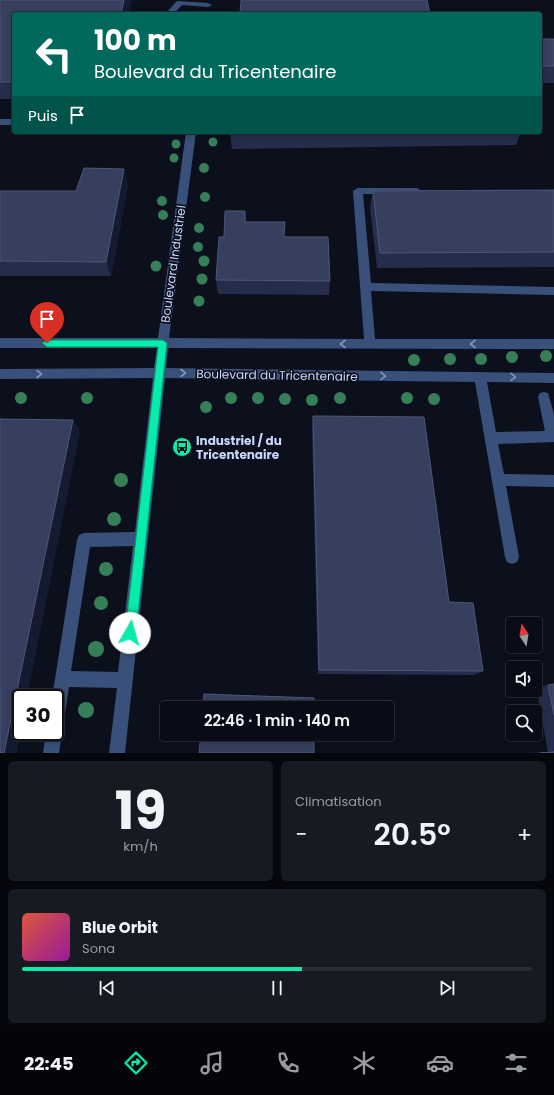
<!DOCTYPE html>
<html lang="fr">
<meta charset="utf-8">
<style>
:root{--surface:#090c16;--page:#171a23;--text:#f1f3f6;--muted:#999ba1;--line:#292c35;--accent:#07ecab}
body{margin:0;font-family:Poppins,sans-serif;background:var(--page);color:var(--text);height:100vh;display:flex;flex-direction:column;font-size:15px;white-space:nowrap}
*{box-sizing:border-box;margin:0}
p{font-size:13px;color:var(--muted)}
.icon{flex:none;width:22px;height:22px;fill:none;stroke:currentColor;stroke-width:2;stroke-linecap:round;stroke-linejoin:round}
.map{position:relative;height:753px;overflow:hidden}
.drawer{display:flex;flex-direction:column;gap:8px;padding:8px;background:#05070c;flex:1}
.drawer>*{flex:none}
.guide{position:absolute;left:12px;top:12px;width:530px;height:122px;border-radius:4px;box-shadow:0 2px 6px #0003,0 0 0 1px var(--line);background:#00695c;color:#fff;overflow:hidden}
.needle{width:26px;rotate:348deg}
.fabs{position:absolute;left:506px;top:617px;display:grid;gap:8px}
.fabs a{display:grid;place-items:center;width:36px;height:36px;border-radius:4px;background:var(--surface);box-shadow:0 2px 6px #0003,0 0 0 1px var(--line);font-size:20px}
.speed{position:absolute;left:12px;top:689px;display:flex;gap:8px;font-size:20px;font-weight:700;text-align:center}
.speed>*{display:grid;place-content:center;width:52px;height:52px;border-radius:50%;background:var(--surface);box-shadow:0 2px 6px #0003,0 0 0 1px var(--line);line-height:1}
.speed .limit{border:2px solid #111;border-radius:6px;background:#fff;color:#111}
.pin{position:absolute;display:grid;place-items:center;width:34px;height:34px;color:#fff;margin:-41px -17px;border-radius:50% 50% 50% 0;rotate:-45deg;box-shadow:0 0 4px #0007}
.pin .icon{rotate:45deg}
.me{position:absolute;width:44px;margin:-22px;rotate:7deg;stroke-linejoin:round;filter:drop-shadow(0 0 3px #0008)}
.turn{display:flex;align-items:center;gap:14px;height:84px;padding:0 16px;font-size:18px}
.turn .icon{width:52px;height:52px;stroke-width:2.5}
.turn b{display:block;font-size:28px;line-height:34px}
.then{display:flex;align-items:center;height:38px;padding:0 16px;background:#0003;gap:8px;font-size:15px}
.big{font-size:30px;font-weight:600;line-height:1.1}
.drawer .card{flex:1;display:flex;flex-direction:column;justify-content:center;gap:6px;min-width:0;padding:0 14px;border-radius:6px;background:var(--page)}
.drawer .dial{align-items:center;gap:0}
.dial b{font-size:52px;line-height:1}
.song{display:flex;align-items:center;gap:12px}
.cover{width:48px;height:48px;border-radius:6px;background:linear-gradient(135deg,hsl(10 70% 55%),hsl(300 70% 35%))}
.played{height:4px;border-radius:2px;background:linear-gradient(90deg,var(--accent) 55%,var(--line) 55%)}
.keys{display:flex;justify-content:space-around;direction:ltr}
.heat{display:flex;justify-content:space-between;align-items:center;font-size:22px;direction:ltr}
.drawer .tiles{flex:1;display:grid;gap:8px;grid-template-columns:1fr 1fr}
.card:last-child{grid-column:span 2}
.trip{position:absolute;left:160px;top:701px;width:234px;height:40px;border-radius:4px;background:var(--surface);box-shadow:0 2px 6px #0003,0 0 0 1px var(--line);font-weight:600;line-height:40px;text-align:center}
.dock{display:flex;height:64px;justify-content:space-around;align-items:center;background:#040509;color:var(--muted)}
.dock .icon{width:28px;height:28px}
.dock .active{color:var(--accent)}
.dock b{font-size:18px;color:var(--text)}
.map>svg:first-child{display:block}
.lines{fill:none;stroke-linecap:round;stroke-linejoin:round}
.minor{fill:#39507b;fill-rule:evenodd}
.tree{fill:#377f58}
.wall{fill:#252d4b}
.shaded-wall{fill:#141a31}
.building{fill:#373f5e;stroke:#4e5777}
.oneway{stroke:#8294bc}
.route{fill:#07ecab;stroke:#05996f}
.labels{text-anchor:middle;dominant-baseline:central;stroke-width:3.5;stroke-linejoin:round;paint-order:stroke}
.street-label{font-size:12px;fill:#cad8fd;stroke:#0c101d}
.poi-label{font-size:12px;font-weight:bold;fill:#cad8fd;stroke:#0c101d;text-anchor:start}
</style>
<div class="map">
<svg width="554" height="753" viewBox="0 0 554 753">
<rect width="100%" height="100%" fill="#0c101d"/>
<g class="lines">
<g class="minor">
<polygon points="177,1 208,3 212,5 208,7 182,5 173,14 165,14"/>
<rect x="0" y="119" width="14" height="6"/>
<path d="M186 132H196L169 338 364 339 353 191 358 188H417L422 191 417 194H363L371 283 554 287V295L371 291 375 339H554V349L168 348 166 368 554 373V383L487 382 496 432 545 431 538 397 540 393 544 392 548 393 554 414V442L498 444 504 474 554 475V487L506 486 519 557 517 562 512 564 507 562 505 557 475 382 165 378 125 753H109L117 688 69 687 59 753H43L46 732H55V698H52L77 540 79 535 84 533 135 532 153 378 0 379V369L154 368 157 348H0V338H158ZM133 546 118 672 71 671 90 547Z"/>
</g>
</g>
<g class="tree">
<circle cx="213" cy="142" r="4.5"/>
<circle cx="176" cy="144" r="4.5"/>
<circle cx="174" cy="158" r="4.5"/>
<circle cx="204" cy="168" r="5"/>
<circle cx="205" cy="197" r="5"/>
<circle cx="162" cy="201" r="5"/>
<circle cx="163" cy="215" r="5"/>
<circle cx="199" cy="228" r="5"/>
<circle cx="198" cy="247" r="5"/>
<circle cx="204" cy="261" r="5.5"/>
<circle cx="156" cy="266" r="5.5"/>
<circle cx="202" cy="279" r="5.5"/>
<circle cx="199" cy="301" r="5.5"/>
<circle cx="546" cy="356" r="6"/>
<circle cx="512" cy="357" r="6"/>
<circle cx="450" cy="359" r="6"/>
<circle cx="481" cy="359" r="6"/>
<circle cx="414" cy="360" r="6"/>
<circle cx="21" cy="398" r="6"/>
<circle cx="87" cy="398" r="6"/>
<circle cx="231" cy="398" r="6"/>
<circle cx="258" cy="398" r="6"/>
<circle cx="340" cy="398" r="6"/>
<circle cx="407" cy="398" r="6"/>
<circle cx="285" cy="399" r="6"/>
<circle cx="434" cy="399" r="6"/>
<circle cx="312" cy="400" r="6"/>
<circle cx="206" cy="407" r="6"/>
<circle cx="121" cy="480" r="7"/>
<circle cx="114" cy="519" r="7"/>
<circle cx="106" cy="569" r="7"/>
<circle cx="101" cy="603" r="7"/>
<circle cx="96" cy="649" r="8"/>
<circle cx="86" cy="710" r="8"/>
</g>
<g class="wall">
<polygon points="0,0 14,14 14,99 0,99"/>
<rect x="540" y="39" width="14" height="44"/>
<polygon points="230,132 521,132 516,145 232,149"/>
<polygon points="128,185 111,276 0,276 0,191 76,191"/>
<polygon points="554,190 554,267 377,268 370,207 373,191"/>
<polygon points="245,211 246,222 284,237 330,281 329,295 218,294 216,280 224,237"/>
<polygon points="313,416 449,602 483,671 474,675 318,674 312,428"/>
<polygon points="554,684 554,753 526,753 548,752 536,687"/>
</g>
<g class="shaded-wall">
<polygon points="124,0 132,0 128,14 121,14"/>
<polygon points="124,169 128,185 111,276 106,262"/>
<polygon points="73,420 80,431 27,698 21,698 21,730 17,753 4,753"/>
</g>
<g class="building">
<polygon points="0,0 124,0 121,14 14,14 14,82 0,82"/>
<polygon points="241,0 427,0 430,14 240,14"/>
<rect x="540" y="39" width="14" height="27"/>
<polygon points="230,132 275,132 230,133"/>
<polygon points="84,168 124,169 106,262 0,261 0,191 76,191"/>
<polygon points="554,190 554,252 380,253 373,191"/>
<polygon points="225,211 245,211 245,222 285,222 284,237 328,237 330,281 216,280 219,237 224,237"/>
<polygon points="313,416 424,417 449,602 473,603 483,671 319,670"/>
<polygon points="0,419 73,420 4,753 0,753"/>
<polygon points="554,684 554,715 548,685"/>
<polygon points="204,694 314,698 314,708 203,708"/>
<polygon points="201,734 314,734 314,753 199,753"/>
<polygon points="554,752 554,753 540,753"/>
</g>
<defs><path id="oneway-chevron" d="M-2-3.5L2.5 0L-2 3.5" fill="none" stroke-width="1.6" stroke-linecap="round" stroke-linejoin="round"/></defs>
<g class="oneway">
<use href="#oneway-chevron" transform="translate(343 344) rotate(-180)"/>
<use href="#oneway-chevron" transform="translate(473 344) rotate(-180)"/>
<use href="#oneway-chevron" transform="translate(183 373)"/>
<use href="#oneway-chevron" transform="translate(39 374)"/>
<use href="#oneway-chevron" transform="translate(383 376) rotate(1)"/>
<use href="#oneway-chevron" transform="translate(513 377) rotate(1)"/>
</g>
<polygon class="route" points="47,340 163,340 167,343 136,633 134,637 130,638 126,637 125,633 158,347 47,347 42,343"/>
<defs>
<symbol id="bus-disc" viewBox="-11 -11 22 22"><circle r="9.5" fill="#07ecab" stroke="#0c101d"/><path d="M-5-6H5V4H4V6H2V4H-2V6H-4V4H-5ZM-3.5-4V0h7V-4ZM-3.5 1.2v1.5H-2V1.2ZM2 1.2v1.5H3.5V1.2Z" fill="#111"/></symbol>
</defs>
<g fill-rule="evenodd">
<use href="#bus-disc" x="171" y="436" width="22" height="22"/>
</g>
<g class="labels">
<g class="street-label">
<text transform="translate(173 264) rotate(-82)">Boulevard Industriel</text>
<text transform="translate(277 375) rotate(1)">Boulevard du Tricentenaire</text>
</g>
<g class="poi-label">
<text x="196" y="440">Industriel / du<tspan x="196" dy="14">Tricentenaire</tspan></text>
</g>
</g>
</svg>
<div class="fabs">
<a><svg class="needle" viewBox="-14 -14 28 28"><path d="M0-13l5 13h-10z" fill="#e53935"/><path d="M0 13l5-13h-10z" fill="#999ba1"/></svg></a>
<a><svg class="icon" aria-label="sound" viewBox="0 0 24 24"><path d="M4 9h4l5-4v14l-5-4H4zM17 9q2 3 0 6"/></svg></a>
<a><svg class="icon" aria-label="search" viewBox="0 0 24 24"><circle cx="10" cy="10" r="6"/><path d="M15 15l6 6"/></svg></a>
</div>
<div class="speed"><div class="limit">30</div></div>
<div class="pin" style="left:47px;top:343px;background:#d93025"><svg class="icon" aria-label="arrive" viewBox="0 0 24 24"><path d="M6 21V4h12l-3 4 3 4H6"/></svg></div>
<svg class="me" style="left:130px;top:633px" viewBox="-20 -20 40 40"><circle r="19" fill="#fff"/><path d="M0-13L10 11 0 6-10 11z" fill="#07ecab"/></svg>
<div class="trip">22:46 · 1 min · 140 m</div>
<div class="guide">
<div class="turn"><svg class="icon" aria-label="left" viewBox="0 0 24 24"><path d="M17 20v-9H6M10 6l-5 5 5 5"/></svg><div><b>100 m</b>Boulevard du Tricentenaire</div></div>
<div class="then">Puis<svg class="icon" aria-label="arrive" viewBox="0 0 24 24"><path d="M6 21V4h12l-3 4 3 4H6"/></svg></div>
</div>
</div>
<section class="drawer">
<div class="tiles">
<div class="card dial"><b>19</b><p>km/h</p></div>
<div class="card"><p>Climatisation</p>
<div class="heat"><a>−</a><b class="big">20.5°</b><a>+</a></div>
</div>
<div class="card">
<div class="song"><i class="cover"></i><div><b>Blue Orbit</b><p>Sona</p></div></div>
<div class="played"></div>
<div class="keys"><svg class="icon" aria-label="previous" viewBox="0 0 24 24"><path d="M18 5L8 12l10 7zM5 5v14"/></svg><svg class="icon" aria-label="pause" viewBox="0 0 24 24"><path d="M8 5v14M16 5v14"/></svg><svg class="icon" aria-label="next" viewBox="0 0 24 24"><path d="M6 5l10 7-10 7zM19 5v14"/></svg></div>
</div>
</div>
</section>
<nav class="dock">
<b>22:45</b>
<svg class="icon active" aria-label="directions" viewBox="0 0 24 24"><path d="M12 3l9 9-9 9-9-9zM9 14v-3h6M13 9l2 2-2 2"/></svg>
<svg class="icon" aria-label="music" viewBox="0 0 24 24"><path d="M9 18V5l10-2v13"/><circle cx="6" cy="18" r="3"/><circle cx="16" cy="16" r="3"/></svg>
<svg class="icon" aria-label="phone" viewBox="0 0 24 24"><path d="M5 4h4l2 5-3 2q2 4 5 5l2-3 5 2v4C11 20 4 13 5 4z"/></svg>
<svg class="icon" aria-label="climate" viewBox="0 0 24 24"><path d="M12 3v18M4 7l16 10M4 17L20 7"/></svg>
<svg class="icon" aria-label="car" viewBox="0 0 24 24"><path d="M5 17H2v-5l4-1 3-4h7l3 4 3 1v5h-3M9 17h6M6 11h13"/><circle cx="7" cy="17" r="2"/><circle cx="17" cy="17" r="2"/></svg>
<svg class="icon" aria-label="filters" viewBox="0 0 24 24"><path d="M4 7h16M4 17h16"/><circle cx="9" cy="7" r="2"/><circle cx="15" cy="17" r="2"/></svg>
</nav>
